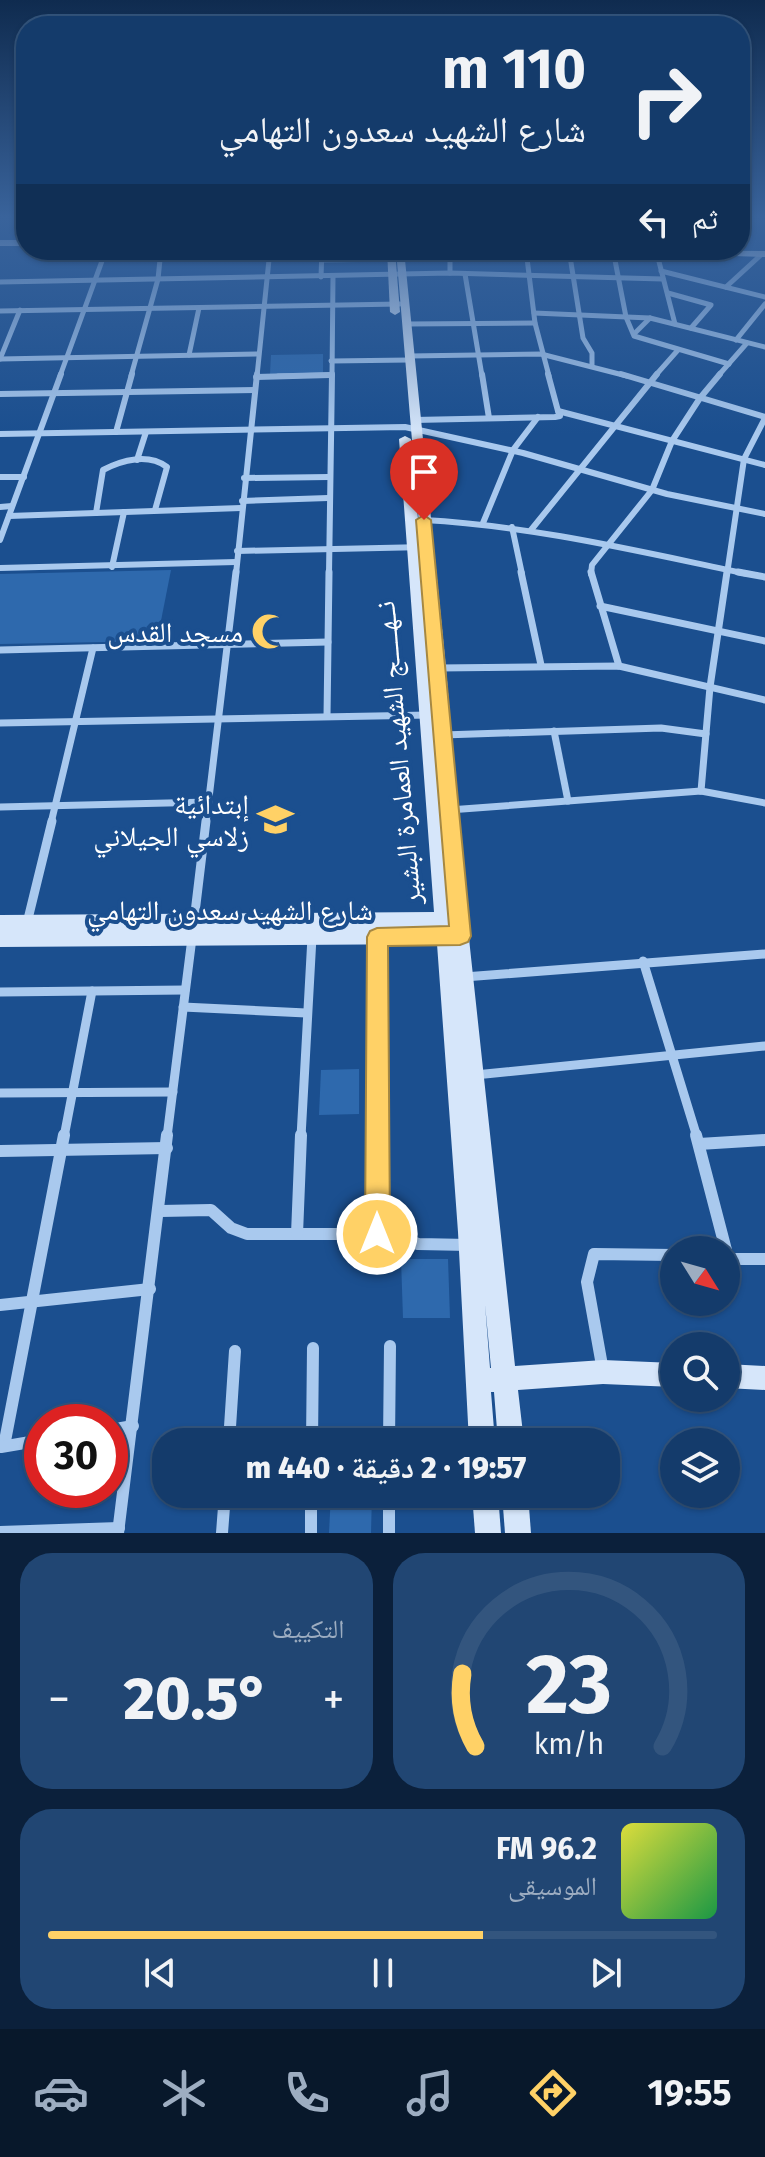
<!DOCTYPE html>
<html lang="ar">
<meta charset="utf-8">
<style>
:root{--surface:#143b6b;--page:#214673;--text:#f1f3f6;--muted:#9dadc1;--line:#33557e;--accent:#ffd166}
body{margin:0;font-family:"Fira Sans","Noto Naskh Arabic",sans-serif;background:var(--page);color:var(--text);direction:rtl;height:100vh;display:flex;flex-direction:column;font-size:30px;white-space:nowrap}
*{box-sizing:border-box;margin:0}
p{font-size:26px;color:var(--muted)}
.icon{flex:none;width:44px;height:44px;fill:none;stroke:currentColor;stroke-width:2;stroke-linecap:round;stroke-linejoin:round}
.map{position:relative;height:1533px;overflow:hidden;direction:ltr}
.panel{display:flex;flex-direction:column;gap:20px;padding:20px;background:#0b203b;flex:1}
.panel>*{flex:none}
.banner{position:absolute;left:16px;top:16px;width:734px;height:244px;border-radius:32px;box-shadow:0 2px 6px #0004,0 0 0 2px var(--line);direction:rtl;background:#143b6b;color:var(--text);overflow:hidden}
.needle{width:52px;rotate:127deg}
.buttons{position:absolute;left:660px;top:1236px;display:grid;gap:16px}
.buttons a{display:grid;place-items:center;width:80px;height:80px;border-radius:50%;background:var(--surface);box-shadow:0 2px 6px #0004,0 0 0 2px var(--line);font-size:40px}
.speed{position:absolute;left:24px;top:1404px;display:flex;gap:16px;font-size:40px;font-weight:700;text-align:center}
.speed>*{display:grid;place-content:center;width:104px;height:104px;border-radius:50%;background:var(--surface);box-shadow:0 2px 6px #0004,0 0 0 2px var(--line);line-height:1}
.speed .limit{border:12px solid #d22;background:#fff;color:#111}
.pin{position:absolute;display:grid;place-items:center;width:68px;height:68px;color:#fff;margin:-82px -34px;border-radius:50% 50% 50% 0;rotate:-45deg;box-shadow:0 0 8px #0007}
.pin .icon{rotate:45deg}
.me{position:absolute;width:88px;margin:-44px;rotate:0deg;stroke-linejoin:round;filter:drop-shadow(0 0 6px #0008)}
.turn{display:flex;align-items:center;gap:28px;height:168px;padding:0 32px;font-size:36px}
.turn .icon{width:104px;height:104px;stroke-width:2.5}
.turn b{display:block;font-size:56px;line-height:68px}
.then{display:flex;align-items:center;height:76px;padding:0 32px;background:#0003;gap:16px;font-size:30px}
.big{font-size:60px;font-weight:800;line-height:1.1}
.panel .widget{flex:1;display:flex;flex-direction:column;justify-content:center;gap:12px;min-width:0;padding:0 28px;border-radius:32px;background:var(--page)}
.panel .dial{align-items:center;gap:0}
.dial svg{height:208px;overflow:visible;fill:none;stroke:var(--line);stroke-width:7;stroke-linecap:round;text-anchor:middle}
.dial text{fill:var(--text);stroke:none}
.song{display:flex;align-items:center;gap:24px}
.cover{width:96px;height:96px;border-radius:12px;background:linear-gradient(135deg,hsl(60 70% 55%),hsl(140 70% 35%))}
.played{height:8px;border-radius:4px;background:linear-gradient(90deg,var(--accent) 65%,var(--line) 65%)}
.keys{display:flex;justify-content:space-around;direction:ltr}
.heat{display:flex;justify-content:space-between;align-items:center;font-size:44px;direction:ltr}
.panel .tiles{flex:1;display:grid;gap:20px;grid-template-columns:1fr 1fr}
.widget:last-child{grid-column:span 2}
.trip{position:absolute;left:152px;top:1428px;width:468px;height:80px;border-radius:32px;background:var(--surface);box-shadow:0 2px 6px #0004,0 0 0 2px var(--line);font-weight:800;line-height:80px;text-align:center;direction:rtl}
.menu{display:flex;height:128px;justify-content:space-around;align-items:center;background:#08182b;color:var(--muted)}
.menu .icon{width:56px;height:56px}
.menu .current{color:var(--accent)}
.menu b{font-size:36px;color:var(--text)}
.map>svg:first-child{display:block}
.green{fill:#2e69ad}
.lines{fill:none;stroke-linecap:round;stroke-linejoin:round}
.street-far4{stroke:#a9c9ee;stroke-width:5}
.street-far3{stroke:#a9c9ee;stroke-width:6}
.street-far2{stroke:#a9c9ee;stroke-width:7}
.street-far1{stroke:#a9c9ee;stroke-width:9}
.street{stroke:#a9c9ee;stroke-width:12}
.secondary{fill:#d6e6fa;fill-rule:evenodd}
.route{fill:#ffd166;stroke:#a68842;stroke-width:2}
.labels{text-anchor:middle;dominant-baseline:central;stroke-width:8;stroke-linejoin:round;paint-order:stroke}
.poi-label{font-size:28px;fill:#fff;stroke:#1b4f8f;text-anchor:end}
.street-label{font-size:28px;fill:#fff;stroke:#1b4f8f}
</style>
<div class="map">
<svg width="765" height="1533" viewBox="0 0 765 1533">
<rect width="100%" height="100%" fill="#1b4f8f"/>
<g class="green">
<polygon points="323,354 323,373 270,374 271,355"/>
<polygon points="171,570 157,641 0,644 0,574"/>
<polygon points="359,1069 359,1114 319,1115 321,1070"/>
<polygon points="401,1259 448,1259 450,1318 403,1318"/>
<polygon points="331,1494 372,1494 371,1533 329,1533"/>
</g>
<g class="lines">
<g class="street-far4">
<polyline points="450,250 450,273"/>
<polyline points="526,250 535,323 549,376"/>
<polyline points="569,250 583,338 592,353 592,366"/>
<polyline points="613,250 626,317 634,336 729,364"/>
<polyline points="656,250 675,324"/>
<polyline points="322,260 391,259"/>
<polyline points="661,271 765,297"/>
<polyline points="465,274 482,376"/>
<polyline points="321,277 322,250"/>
<polyline points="0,282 450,273 663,279"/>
<polyline points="726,287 762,254"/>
<polyline points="668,293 711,305 691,328"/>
<polyline points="0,311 400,304"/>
<polyline points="534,313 650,318 765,347"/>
<polyline points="407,324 535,323"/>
<polyline points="634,334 650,318"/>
<polyline points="736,340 765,304"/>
<polyline points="189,355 199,308"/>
<polyline points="409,356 541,354 627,376"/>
<polyline points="0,359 258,354"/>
<polyline points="0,359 20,310"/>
<polyline points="331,361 409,360"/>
<polyline points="60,376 106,250"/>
<polyline points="131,376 158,279 161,250"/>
<polyline points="257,376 270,250"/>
<polyline points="278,376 330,375"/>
<polyline points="332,376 333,277"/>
<polyline points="655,376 678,350"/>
<polyline points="718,376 747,343"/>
</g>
<g class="street-far3">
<polyline points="482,374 489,418"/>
<polyline points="548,374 558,411"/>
<polyline points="621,374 765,417"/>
<polyline points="256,377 330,375"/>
<polyline points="0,394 255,390"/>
<polyline points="414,420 555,417 560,416 558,411 765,465"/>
<polyline points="116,432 132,374"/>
<polyline points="0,434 405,427 523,453 667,494 765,514"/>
<polyline points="137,460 146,432"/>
<polyline points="0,477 24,477"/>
<polyline points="244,478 329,477"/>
<polyline points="242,501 328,498"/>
<polyline points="0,507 12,506"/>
<path d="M96 513 103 470C122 460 148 453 167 467L155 510"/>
<polyline points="9,516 241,508"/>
<path d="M424 520C534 526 641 552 748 574"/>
<polyline points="483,523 513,450 538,417"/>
<polyline points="512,527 522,574"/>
<polyline points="531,530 657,374"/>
<polyline points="0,540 61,374"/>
<polyline points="237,551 426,547"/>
<polyline points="112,567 124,512"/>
<polyline points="0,568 236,562"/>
<polyline points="236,574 257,374"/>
<polyline points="329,574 332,374"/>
<polyline points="591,574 592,565 652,490 672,441 700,398 720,374"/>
<polyline points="727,574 744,459 765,418"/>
</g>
<g class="street-far2">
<polyline points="521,572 541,665"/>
<polyline points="591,572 619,666"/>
<polyline points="738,572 765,577"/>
<polyline points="600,606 765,641"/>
<polyline points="0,650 328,642"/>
<polyline points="439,668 619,666 765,700"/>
<polyline points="327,716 329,572"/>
<polyline points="0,723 429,715"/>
<polyline points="554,731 568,801"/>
<polyline points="443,735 661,728 706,734"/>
<polyline points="701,791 710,687 727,572"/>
<polyline points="0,807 209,802"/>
<polyline points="449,810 701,791 765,803"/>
<polyline points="51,823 93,648"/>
<polyline points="206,823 236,572"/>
</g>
<g class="street-far1">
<polyline points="194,921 206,821"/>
<polyline points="27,923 52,821"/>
<polyline points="377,937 377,1137"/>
<polyline points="643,961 697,1137"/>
<polyline points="464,977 765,954"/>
<polyline points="0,992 185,990"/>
<polyline points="183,1007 306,1013"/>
<polyline points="475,1075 765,1046"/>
<polyline points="0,1093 173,1092"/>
<polyline points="64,1137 92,991"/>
<polyline points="167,1137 192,938"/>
<polyline points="301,1137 312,937"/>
</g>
<g class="street">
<polyline points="377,1135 377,1234"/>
<polyline points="696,1135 726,1250"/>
<polyline points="699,1144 765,1140"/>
<polyline points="0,1151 167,1148"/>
<polyline points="161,1211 211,1210 231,1228 247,1234 390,1234 418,1244 469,1245"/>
<polyline points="297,1234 301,1135"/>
<polyline points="729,1259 765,1259"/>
<polyline points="0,1305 150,1289"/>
<polyline points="603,1371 587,1282 594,1254 674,1255"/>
<polyline points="110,1430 133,1426"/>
<polyline points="229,1442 235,1351"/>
<polyline points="312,1442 313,1348"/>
<polyline points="389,1442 390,1346"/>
<polyline points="4,1446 64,1135"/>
<polyline points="1,1447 42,1440"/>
<polyline points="311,1494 311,1533"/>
<polyline points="389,1494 389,1533"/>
<polyline points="0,1532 119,1528"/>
<polyline points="118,1533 167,1135"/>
<polyline points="222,1533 225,1494"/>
</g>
<g class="secondary">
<rect x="0" y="240" width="26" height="6"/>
<polygon points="387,250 395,250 400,312 395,315 390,312"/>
<path d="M396 250H404L446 668 467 920 515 1366 603 1360 674 1363V1387L603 1384 518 1390 524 1442H498L494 1392H491L495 1442H469L458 1232 437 944 0 947V915L434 912 399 439 405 436 411 439 435 714ZM485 1304 491 1368H490Z"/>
<polygon points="638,250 765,251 765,257 642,253"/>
<polygon points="726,1364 765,1366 765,1390 726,1388"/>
<polygon points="472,1494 498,1494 501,1533 475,1533"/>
<polygon points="502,1494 528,1494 531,1533 505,1533"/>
</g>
</g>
<linearGradient id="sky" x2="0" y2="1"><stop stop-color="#0f2b4f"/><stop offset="0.5" stop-color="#39639b"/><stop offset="1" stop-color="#39639b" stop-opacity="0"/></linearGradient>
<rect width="765" height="434" fill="url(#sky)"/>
<polygon class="route" points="424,515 431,520 471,936 468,942 460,945 388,946 390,1234 386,1243 377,1247 368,1243 365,1234 367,937 370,931 377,928 449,926 416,520"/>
<defs>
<symbol id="mosque-bare" viewBox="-9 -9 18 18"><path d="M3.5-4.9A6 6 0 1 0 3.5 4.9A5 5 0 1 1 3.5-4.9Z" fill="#ffd166" stroke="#1b4f8f" stroke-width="2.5" paint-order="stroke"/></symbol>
<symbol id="school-bare" viewBox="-9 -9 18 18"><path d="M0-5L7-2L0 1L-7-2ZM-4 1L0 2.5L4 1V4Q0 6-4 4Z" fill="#ffd166" stroke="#1b4f8f" stroke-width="2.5" paint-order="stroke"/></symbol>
</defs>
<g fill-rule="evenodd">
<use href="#mosque-bare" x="244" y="606" width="51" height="51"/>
<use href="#school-bare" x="250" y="794" width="51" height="51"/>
</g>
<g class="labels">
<g class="poi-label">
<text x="243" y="632">مسجد القدس</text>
<text x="249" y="804">إبتدائية<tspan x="249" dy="32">زلاسي الجيلاني</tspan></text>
</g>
<g class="street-label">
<text transform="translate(398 753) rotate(-95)">نــهـــــج الشهيد العمامرة البشير</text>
<text x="230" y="910">شارع الشهيد سعدون التهامي</text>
</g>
</g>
</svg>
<div class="buttons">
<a><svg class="needle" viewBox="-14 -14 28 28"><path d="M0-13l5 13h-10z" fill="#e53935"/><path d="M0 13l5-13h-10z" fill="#9dadc1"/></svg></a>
<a><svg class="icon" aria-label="search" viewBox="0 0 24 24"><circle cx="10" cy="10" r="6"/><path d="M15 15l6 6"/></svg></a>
<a><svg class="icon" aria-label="layers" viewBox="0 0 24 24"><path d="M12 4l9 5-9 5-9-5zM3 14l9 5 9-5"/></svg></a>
</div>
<div class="speed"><div class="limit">30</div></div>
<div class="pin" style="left:424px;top:520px;background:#d93025"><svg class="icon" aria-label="arrive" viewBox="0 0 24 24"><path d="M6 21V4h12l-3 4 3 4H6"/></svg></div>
<svg class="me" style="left:377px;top:1234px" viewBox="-20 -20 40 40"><circle r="17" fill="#ffd166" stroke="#fff" stroke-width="3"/><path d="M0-11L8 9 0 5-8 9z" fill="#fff"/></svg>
<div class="trip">19:57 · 2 دقيقة · 440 m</div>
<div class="banner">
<div class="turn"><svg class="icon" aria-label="right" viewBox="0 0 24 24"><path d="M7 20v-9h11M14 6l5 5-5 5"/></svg><div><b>110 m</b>شارع الشهيد سعدون التهامي</div></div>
<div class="then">ثم<svg class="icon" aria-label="left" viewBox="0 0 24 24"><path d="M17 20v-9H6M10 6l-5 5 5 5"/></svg></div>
</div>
</div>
<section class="panel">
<div class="tiles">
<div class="widget dial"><svg viewBox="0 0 100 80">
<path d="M14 69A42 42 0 1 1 86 69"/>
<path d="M14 69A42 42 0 0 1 9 41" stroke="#ffd166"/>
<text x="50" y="56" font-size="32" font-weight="700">23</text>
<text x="50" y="72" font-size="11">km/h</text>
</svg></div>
<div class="widget"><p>التكييف</p>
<div class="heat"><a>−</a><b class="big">20.5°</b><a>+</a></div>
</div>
<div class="widget">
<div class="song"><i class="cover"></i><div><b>96.2 FM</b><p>الموسيقى</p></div></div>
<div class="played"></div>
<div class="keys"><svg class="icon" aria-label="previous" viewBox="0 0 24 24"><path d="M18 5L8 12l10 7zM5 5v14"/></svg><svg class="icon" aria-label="pause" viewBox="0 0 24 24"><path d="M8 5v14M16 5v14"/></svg><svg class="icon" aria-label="next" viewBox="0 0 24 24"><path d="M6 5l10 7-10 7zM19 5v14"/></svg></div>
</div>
</div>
</section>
<nav class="menu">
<b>19:55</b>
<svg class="icon current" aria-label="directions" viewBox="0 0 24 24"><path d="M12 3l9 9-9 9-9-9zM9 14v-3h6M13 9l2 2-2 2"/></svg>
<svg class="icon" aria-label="music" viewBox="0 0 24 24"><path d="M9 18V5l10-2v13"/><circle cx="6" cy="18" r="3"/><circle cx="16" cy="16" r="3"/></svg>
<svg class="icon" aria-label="phone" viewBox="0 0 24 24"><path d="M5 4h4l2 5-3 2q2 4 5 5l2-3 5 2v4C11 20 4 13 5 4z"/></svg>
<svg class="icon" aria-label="climate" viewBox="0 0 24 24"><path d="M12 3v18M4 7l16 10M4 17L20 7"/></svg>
<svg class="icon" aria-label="car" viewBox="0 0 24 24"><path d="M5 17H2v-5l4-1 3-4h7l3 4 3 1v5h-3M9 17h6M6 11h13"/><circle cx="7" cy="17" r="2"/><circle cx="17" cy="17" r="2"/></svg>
</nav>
